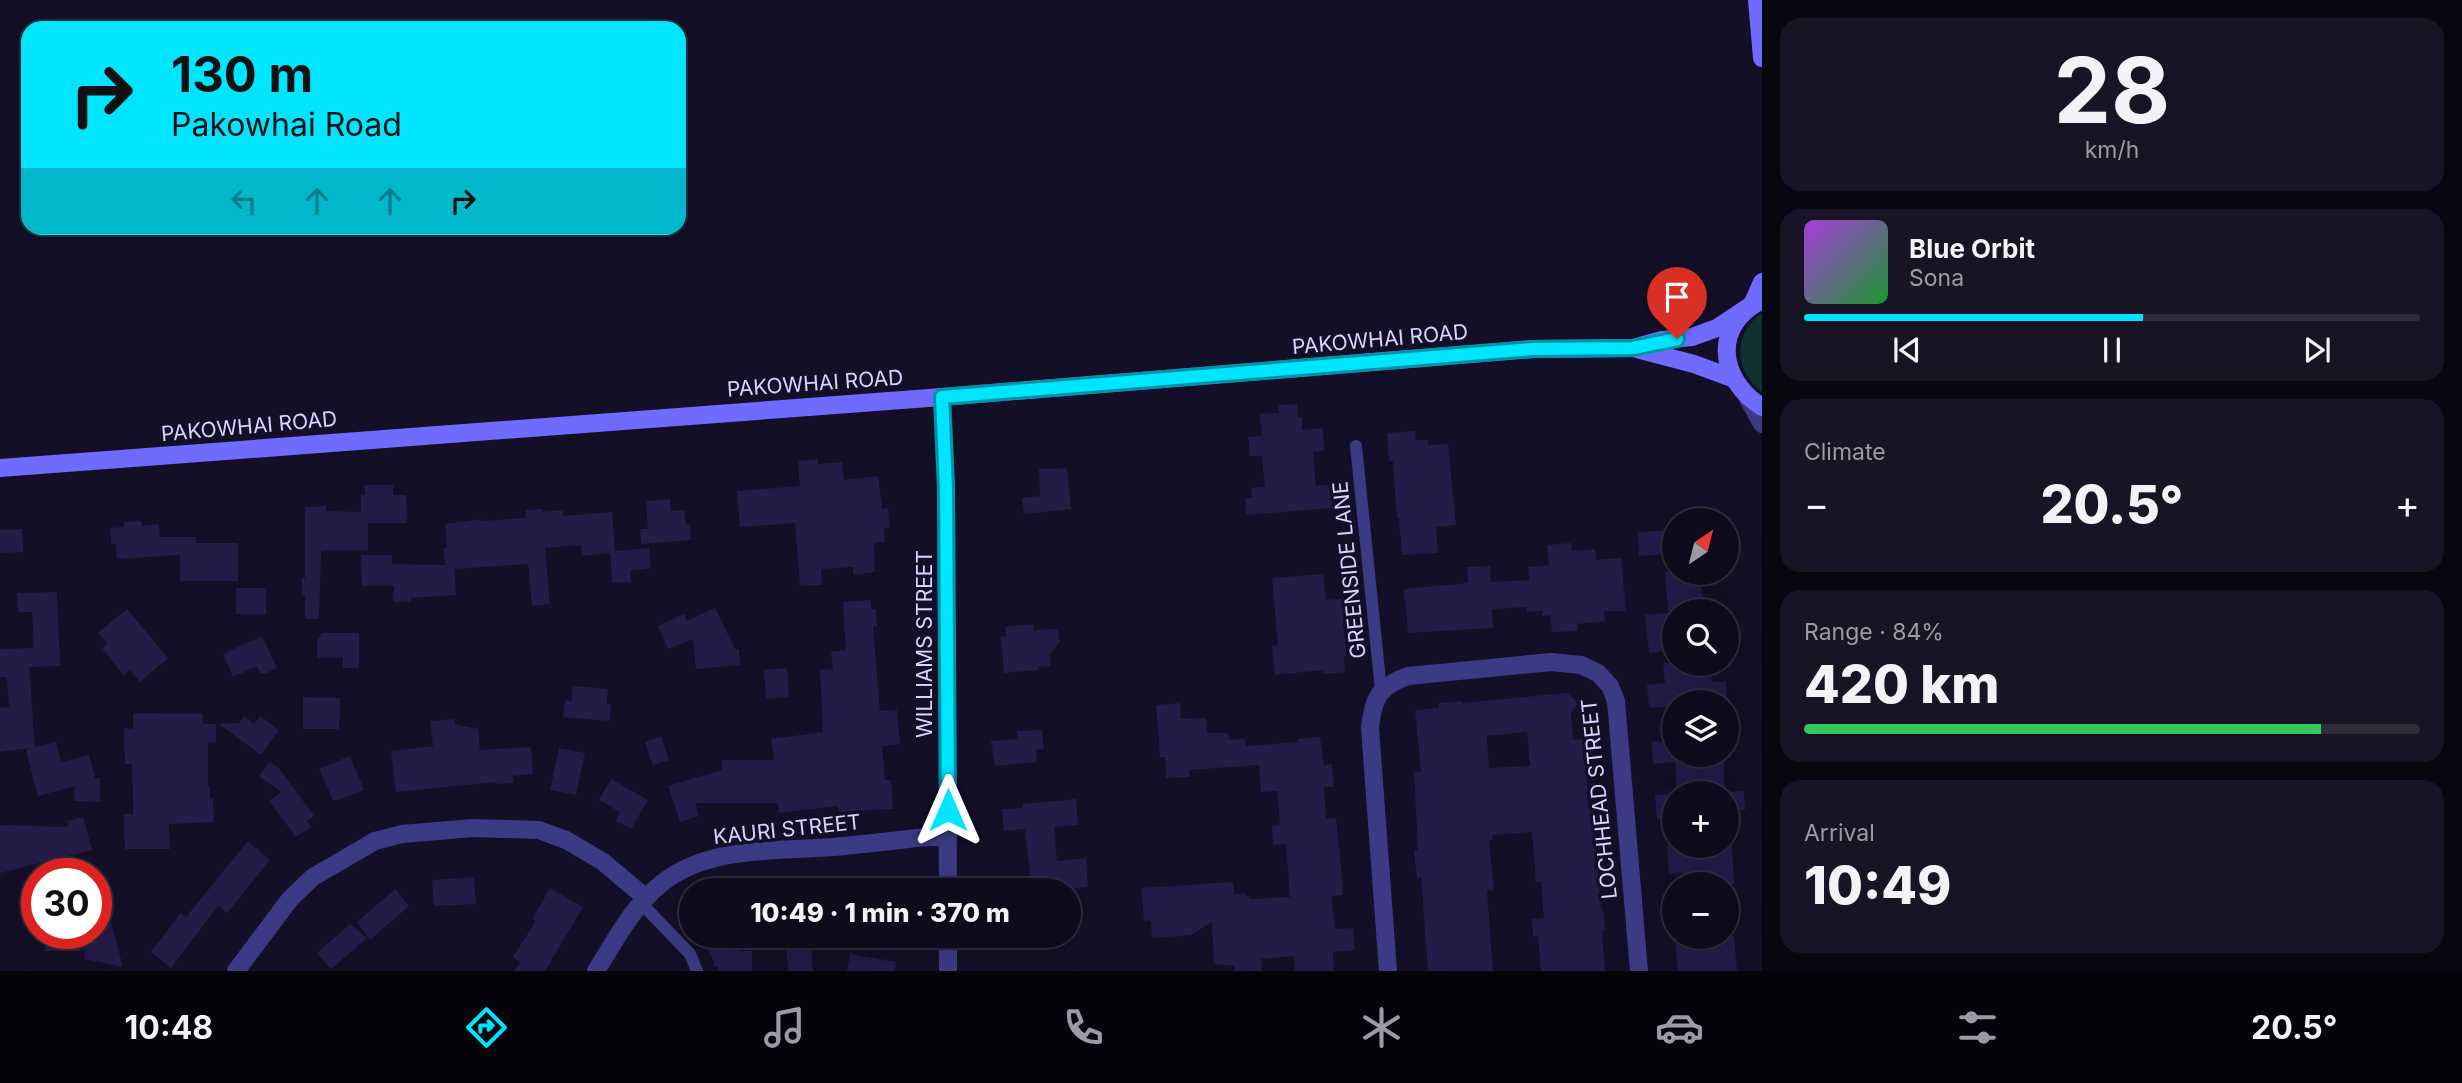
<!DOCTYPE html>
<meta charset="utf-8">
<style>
:root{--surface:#0e0b1c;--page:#171425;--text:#f1f3f6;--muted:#9b9ba3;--line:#2e2b3b;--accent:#00e5ff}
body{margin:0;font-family:Inter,sans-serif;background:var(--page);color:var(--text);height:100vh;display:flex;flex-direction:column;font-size:26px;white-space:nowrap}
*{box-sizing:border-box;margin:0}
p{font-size:23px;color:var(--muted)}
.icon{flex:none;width:38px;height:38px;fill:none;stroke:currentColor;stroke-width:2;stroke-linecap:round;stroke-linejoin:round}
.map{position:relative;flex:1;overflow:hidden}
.panel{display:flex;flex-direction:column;gap:18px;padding:18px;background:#08060f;width:700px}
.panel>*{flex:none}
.top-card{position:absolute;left:21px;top:21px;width:665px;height:214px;border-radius:21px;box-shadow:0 7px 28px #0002,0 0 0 2px var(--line);background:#00e5ff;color:#111;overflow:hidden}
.needle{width:46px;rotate:35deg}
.buttons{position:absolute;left:1662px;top:508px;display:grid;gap:14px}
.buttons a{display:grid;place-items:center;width:77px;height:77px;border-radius:50%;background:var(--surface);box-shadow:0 7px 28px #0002,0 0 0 2px var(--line);font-size:35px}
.speed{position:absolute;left:21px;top:858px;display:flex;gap:14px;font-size:35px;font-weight:700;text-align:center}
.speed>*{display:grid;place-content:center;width:91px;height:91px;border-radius:50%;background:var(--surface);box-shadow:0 7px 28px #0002,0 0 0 2px var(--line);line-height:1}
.speed .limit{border:10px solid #d22;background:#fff;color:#111}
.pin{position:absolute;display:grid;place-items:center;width:60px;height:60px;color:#fff;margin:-72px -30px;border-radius:50% 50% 50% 0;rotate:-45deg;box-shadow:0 0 7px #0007}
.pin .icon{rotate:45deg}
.me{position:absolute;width:77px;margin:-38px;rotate:0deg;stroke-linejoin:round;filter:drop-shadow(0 0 5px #0008)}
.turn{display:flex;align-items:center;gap:24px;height:147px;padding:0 35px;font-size:32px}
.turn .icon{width:91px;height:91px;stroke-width:2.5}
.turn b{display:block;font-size:49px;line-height:60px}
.lanes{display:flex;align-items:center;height:66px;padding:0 35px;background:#0003;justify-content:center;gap:35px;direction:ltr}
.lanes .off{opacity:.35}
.big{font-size:52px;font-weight:800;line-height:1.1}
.panel .widget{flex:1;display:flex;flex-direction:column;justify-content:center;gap:10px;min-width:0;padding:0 24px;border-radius:21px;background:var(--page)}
.panel .dial{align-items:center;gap:0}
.dial b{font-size:91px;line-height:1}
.song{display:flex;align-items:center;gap:21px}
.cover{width:84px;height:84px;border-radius:10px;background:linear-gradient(135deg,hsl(280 70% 55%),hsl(130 70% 35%))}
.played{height:7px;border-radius:4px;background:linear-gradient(90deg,var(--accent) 55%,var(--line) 55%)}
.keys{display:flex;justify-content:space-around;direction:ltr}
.heat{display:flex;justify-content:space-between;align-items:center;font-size:38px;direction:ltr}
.charge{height:10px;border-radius:5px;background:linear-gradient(90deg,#34c759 84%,var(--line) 0)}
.trip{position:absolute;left:679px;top:878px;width:402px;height:70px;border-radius:35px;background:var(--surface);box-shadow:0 7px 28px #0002,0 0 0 2px var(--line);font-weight:800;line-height:70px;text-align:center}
.menu{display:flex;height:112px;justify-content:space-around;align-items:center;background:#06040b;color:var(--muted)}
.menu .icon{width:49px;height:49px}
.menu .on{color:var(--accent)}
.menu b{font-size:32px;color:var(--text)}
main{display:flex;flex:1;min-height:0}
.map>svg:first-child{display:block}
.green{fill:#12302f}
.building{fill:#241b47;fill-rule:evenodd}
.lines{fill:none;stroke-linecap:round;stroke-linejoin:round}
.lane{stroke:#3d3a85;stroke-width:12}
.street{stroke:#3d3a85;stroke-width:18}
.secondary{stroke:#6f6bff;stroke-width:18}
.route-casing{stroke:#0095a6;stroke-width:18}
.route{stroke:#00e5ff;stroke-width:12}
.labels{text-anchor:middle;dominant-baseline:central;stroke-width:7;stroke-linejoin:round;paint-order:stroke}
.street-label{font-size:21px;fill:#d9d4ff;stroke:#130f26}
</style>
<main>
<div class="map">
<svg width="1762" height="971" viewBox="0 0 1762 971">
<rect width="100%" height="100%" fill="#130f26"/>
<path class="green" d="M1762 313V392C1734 371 1732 334 1762 313Z"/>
<g class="building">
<polygon points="1297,404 1298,418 1302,417 1302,430 1323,428 1324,451 1313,452 1316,486 1340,484 1342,507 1246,515 1245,498 1252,498 1251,488 1265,487 1262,456 1250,456 1248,437 1262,436 1260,414 1279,413 1278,405"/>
<polygon points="1415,431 1416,440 1428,440 1428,445 1448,444 1456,525 1436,527 1438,553 1402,555 1399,518 1397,519 1393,461 1389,461 1387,433"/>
<polygon points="818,459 818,464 842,462 844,480 878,476 882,509 888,508 890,527 884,528 885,542 874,543 875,572 853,575 853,567 821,569 822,585 800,586 795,523 740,527 737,491 800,486 798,461"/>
<polygon points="1067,468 1071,509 1024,514 1022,498 1040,496 1039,469"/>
<polygon points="364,485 393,485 393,495 406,495 407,523 368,523 368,550 321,550 319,619 305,619 305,596 302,596 302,578 305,578 305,507 326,506 326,511 361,512 361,495 365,495"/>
<polygon points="670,499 671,511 684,510 686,525 690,524 691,540 641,544 640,529 648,529 646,501"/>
<polygon points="543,509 543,512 563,510 563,516 612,512 615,551 649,548 651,568 630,571 631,582 612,583 610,553 582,556 581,545 545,548 550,604 532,606 528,564 454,569 456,595 411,598 411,602 393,602 394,586 362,586 361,555 392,555 392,564 445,565 444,548 447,548 445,524 482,519 482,521 526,518 525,510"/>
<polygon points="141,521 142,526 159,524 160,537 196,537 196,543 238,543 238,581 180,581 180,555 117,559 116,544 111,544 110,528 124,527 124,522"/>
<polygon points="22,529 23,552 0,553 0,530"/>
<polygon points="1675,530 1675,554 1639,556 1638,532"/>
<polygon points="1571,543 1572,551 1595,549 1596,560 1621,558 1626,611 1604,611 1605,621 1578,624 1578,631 1552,632 1550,615 1542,616 1542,611 1527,612 1527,607 1492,609 1493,628 1408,633 1404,589 1468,583 1467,567 1490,566 1491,582 1529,580 1528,567 1549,565 1547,545"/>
<polygon points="1665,572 1700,572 1703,611 1668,611"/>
<polygon points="1323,574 1326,600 1351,598 1353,620 1343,621 1347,656 1344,656 1345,672 1324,674 1323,670 1275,675 1272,646 1278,645 1272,578"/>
<rect x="236" y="588" width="30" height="26"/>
<polygon points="57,592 60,666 29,667 35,747 56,742 61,762 89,755 95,778 100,778 100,802 74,801 75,786 38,796 26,750 32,748 0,752 0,708 9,707 7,677 0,677 0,649 34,648 32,612 18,612 17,593"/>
<polygon points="871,600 871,609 876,609 877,626 873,626 880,711 897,710 900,744 882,746 885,780 891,780 893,809 839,812 838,806 779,813 778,803 695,803 699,816 680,822 668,786 722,770 722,760 774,760 771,739 823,732 820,670 833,669 831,652 846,650 843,602"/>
<polygon points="715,608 735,649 739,649 740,665 696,669 693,639 668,649 658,626 684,614 687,621"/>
<polygon points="127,609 168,658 140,682 130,670 124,676 102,648 108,644 98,633"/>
<polygon points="1675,612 1675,650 1649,653 1645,615"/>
<polygon points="1033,624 1034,630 1058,629 1060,642 1050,654 1051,666 1038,667 1038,670 1004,673 1001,637 1006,636 1005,627"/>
<polygon points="322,633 359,633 359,668 343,668 343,658 317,658 317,640"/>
<polygon points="262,636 277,668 267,673 260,673 257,666 233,677 223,654"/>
<polygon points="1663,663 1710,663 1712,682 1726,681 1727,702 1675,702 1675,706 1649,708 1647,685 1665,683"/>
<polygon points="787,668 789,697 766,699 764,670"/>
<polygon points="573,686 608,689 607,704 611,704 610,721 563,717 565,700 572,701"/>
<path d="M1567 693 1579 703 1571 713 1573 740 1585 739 1588 808H1592L1601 909H1603L1605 931H1602L1605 971H1541L1538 936 1533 937 1532 919 1544 918 1541 882H1536L1532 832 1492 835 1493 840H1489L1494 890 1487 891 1493 971H1428L1421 877 1417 878 1414 851 1418 850 1414 772 1421 771 1415 710 1439 708V703L1462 701V703ZM1527 732 1530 766 1489 768 1487 736Z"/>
<polygon points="303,697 340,698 339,729 303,729"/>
<polygon points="1180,703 1181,719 1206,718 1207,733 1228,733 1229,740 1245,739 1246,746 1298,742 1298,739 1320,737 1324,765 1332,764 1334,787 1324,787 1326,819 1336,818 1341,867 1343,895 1331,896 1335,929 1353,928 1355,950 1333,952 1334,971 1295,971 1294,956 1261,959 1262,971 1235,971 1235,966 1214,964 1212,922 1191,935 1152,938 1151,920 1144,921 1141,888 1233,882 1234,894 1244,893 1251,899 1290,897 1286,844 1273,845 1272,826 1280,825 1277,791 1261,792 1259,765 1189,770 1190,777 1166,778 1165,757 1160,757 1156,705"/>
<polygon points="133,713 203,714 203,724 216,724 216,742 208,742 208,787 210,787 210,799 213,799 214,822 169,824 170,849 125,849 124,814 133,814 133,799 132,764 125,764 124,728 133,729"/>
<polygon points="244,716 254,724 260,716 279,730 261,755 219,724 239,723"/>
<polygon points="455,719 454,724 478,729 480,750 531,747 533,774 513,776 514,783 496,784 496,782 396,792 391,751 433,746 430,721"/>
<polygon points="1042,730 1044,749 1036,750 1037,762 995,766 991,741 1018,739 1017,731"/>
<polygon points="661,736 669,760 653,765 645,742"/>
<polygon points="1675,741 1675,754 1724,754 1724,793 1677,793 1675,762 1653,764 1652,742"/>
<polygon points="559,748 585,753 576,795 550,790"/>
<polygon points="350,756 364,790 339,800 333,800 319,769"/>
<polygon points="270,761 279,768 314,816 307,821 311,827 296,837 269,801 282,792 259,776"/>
<polygon points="611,779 648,800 631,829 616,821 620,812 599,800"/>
<polygon points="1744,791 1745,810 1727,811 1727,792"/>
<polygon points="1675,794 1675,818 1657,819 1655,795"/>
<polygon points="1076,799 1078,825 1054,827 1057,861 1086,858 1088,887 1032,891 1025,829 1004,831 1002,809 1023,808 1023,804"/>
<polygon points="83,817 92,850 0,873 0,825 68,827 67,821"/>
<polygon points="248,841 270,860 227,913 218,906 171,968 151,952 181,913 186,917"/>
<polygon points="1667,845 1732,845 1734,884 1691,884 1690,873 1669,874"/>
<polygon points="474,877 476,904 434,906 432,880"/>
<polygon points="96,888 102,888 123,967 84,959 85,951 45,951 45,933 96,933"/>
<polygon points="550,888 583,907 545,971 514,971 520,962 513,957 536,921 532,919"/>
<polygon points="395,889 409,906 370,940 357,922"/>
<polygon points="350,924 367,938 331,969 317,953"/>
<polygon points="699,936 739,936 740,951 752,951 752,971 718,971 718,966 714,966 714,961"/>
<polygon points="1674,936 1734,936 1737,971 1678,971"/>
<polygon points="811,938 813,971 788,971 786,940"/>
<polygon points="850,954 896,962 895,971 847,971"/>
</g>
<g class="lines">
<g class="lane">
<polyline points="1356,446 1381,690"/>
<polyline points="641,903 690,954 697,971"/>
</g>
<g class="street">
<polyline points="942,397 946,488 948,891"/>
<polyline points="1747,397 1762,424"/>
<polyline points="236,971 290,899 313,877 375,841 402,834 473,828 539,830 566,840 602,861 646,898"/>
<path d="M596 971C617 937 637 898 672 876 717 847 781 851 833 847 865 844 897 840 928 837H948"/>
<polyline points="948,971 948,936"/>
<path d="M1388 971 1370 728C1373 698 1379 686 1408 676L1551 662 1581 665 1598 673 1610 686 1616 701 1639 971"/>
</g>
<g class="secondary">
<polyline points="1757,0 1762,58"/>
<path d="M1762 300C1712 325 1718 379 1762 407"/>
<polyline points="1752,305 1762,282"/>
<polyline points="1633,348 1694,364 1732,378"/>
<polyline points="0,468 942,397 1533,349 1633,348 1662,340 1692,337 1717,328 1750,306"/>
</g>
</g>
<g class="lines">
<defs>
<polyline id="route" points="948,810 946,488 942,397 1533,349 1633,348 1677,339"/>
</defs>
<use href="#route" class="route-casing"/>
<use href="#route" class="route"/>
</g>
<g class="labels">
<g class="street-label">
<text transform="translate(1380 339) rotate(-5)">PAKOWHAI ROAD</text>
<text transform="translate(815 383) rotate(-4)">PAKOWHAI ROAD</text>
<text transform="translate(249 426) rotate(-5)">PAKOWHAI ROAD</text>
<text transform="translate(1349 570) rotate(-96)">GREENSIDE LANE</text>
<text transform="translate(924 644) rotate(-90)">WILLIAMS STREET</text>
<text transform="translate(1599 799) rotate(-96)">LOCHHEAD STREET</text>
<text transform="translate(787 829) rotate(-6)">KAURI STREET</text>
</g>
</g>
</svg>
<div class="buttons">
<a><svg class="needle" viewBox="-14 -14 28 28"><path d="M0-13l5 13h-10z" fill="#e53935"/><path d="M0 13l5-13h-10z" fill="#9b9ba3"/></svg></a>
<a><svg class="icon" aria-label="search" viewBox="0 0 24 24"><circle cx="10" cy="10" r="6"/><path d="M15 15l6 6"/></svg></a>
<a><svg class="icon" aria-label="layers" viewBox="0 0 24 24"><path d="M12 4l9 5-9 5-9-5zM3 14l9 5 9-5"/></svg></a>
<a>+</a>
<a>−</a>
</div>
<div class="speed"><div class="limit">30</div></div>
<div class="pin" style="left:1677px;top:339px;background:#d93025"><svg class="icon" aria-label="arrive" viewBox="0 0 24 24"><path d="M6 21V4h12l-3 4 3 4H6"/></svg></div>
<svg class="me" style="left:948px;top:810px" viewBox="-20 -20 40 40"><path d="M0-17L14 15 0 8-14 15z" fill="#00e5ff" stroke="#fff" stroke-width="4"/></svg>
<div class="trip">10:49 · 1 min · 370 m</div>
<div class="top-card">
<div class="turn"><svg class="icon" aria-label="right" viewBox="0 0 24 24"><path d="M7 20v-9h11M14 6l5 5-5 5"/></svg><div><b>130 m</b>Pakowhai Road</div></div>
<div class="lanes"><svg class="icon off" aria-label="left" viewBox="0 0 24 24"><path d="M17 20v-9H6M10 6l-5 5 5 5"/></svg><svg class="icon off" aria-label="ahead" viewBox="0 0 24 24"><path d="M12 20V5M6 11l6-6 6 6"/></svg><svg class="icon off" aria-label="ahead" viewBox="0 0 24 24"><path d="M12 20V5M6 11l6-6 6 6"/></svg><svg class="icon" aria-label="right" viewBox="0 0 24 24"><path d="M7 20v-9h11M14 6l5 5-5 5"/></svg></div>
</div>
</div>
<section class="panel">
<div class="widget dial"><b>28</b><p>km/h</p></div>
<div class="widget">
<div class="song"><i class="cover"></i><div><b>Blue Orbit</b><p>Sona</p></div></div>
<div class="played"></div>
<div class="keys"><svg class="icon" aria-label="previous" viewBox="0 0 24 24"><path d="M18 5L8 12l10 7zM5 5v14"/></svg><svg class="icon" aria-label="pause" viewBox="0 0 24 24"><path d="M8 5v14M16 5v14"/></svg><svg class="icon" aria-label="next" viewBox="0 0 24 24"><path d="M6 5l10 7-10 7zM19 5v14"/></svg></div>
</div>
<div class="widget"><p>Climate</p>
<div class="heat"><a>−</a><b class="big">20.5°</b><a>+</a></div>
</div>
<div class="widget"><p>Range · 84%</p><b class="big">420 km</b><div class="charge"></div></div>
<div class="widget"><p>Arrival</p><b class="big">10:49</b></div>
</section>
</main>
<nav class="menu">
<b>10:48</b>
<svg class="icon on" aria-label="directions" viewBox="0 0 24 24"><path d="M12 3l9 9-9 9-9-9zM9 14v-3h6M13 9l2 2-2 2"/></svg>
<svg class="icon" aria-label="music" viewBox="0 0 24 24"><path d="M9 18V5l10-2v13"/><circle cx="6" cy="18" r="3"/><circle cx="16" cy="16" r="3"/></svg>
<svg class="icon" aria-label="phone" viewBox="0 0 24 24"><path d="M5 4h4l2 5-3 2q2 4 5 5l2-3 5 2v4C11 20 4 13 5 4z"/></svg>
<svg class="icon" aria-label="climate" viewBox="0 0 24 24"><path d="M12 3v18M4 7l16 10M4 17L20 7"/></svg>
<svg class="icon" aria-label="car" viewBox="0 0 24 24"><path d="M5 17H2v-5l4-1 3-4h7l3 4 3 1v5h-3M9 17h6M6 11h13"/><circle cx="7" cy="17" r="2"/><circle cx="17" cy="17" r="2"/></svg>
<svg class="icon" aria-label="filters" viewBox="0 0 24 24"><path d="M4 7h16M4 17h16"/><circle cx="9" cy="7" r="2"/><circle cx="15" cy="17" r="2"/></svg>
<b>20.5°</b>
</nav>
